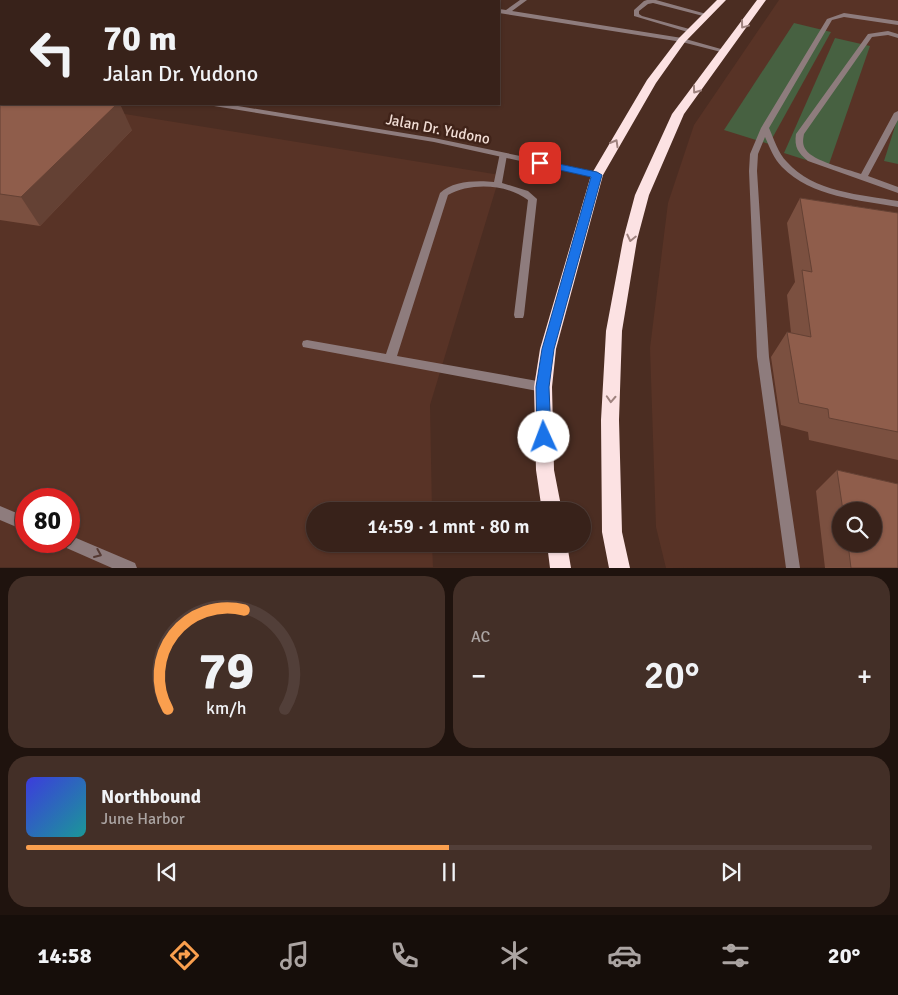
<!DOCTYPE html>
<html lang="id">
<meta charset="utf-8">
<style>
:root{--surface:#38221a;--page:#432f27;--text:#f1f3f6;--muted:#aba4a2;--line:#523f39;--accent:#fa9f4e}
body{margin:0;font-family:Signika,sans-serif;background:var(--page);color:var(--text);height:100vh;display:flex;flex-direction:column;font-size:19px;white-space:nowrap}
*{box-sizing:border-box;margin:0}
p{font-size:16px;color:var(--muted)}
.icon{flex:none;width:28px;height:28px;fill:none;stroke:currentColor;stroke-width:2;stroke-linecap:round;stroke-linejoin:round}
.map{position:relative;height:568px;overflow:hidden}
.details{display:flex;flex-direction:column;gap:8px;padding:8px;background:#1f130e;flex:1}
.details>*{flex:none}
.hud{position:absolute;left:0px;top:0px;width:500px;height:105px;box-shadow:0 1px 4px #0004,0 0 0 1px var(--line);background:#38221a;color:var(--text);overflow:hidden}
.buttons{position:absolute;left:832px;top:502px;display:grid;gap:10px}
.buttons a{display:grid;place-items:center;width:50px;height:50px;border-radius:50%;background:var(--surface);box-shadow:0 1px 4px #0004,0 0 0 1px var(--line);font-size:25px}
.speed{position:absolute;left:15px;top:488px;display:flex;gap:10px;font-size:25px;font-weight:700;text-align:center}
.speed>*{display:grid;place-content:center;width:65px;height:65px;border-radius:50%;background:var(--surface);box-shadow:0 1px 4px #0004,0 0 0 1px var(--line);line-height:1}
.speed .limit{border:8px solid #d22;background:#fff;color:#111}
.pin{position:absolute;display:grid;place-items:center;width:42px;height:42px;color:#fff;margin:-21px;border-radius:10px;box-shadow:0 2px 8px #0006}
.me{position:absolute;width:55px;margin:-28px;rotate:358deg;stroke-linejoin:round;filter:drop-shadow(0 0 4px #0008)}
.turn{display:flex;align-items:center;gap:18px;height:105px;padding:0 20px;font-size:22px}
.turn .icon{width:65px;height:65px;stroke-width:2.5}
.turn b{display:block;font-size:35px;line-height:42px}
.big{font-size:38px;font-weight:600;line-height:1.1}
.details .card{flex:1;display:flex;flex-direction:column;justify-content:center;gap:8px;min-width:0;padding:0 18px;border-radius:20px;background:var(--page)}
.details .dial{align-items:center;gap:0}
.dial svg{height:130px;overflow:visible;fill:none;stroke:var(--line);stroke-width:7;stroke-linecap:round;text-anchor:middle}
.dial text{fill:var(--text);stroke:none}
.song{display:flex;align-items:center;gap:15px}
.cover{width:60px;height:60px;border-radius:8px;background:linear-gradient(135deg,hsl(240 70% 55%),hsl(180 70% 35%))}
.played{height:5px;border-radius:2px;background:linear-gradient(90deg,var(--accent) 50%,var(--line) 50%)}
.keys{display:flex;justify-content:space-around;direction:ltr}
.heat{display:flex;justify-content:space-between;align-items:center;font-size:28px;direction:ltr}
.details .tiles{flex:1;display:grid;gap:8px;grid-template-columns:1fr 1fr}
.card:last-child{grid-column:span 2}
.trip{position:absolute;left:306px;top:502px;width:285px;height:50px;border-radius:25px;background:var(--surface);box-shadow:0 1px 4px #0004,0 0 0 1px var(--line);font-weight:600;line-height:50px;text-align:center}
.dock{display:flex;height:80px;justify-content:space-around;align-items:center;background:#160e0a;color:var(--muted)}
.dock .icon{width:35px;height:35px}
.dock .selected{color:var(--accent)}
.dock b{font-size:22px;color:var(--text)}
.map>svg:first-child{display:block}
.built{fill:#583326;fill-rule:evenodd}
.green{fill:#476141}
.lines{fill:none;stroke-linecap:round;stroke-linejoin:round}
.lane{fill:#8e7c7d;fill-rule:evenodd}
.street{fill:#8e7c7d;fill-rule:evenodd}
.highway{fill:#fce2e3;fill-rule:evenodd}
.wall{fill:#7b5040;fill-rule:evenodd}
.shaded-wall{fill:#644134}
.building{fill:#8f5d4b;stroke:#644134}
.oneway{stroke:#9e827e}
.oneway2{stroke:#543932}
.route{fill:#1a73e8;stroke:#114b97}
.labels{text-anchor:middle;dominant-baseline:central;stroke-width:5;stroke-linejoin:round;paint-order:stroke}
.far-street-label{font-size:15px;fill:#f1ddd5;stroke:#402319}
</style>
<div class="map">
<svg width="898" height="568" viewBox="0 0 898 568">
<rect width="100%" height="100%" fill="#4b2d22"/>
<g class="built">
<path d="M779 0H898V567L666 568 656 527 650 348 668 203 694 125ZM841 511H874V544H841Z"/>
<path d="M0 93 1 104H63L500 175 430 405 432 511H315V544H432L433 567H0ZM26 499H69V541H26Z"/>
</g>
<g class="green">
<polygon points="794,23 831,32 769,144 724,130"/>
<polygon points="835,38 870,46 828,167 784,153"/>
<polygon points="898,117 898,164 884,161"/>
</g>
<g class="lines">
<g class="lane">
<polygon points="647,0 656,0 710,15 707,17 653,3 648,4 639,11 639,14 642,16 693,30 694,31 691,33 634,16 634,10 644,1"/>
<path d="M844 13 898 21V25L844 17 832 20 769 128C774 139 778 153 787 162 813 192 862 195 898 201V207C860 200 811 197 782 167 774 159 770 148 765 137L758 154 757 171 769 357 800 568H786L757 357 749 171 750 154 761 128 827 19Z"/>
<path d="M888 31 898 34V38L888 35 872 37 804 134C803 139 802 145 806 150 813 161 847 169 861 174L894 113 898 111V120L868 176 898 187V193L808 161C798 153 794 147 796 134L868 34Z"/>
<path d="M500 153H506L507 155 502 183 528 191 537 199 524 315 523 318H515L514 315 528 200C507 184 471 182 448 195L397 356 543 382 547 384 549 387 547 390 543 392 303 347 302 344 303 341 307 340 386 354 440 193C452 181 477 180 494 182Z"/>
<polygon points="0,506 26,517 26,531 0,520"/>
<polygon points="69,535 135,563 137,568 112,568 62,546 60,541 69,541"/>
</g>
<g class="street">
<polygon points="420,0 434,0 435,1 421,1"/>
<polygon points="520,0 527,0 512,11 682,38 728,51 725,53 682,42 499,13 499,9 506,10"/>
<rect x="0" y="67" width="1" height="4"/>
<polygon points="210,104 226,104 434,138 597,172 601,175 597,178 434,142 214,106"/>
</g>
<g class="highway">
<polygon points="717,0 726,0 685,42 656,83 603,175 556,349 552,387 554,470 562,511 542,511 536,470 534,387 540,349 591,175 647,80 679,38"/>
<polygon points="757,0 766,0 684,114 649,195 637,240 622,331 619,420 622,532 630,568 609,568 602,532 601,420 606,331 623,240 635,195 672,114"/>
<polygon points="547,544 567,544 571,568 550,568"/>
</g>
</g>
<g class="wall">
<polygon points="0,82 1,104 132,130 40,226 0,220"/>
<polygon points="800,198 898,213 898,460 809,440 808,432 781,425 771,357 787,332 791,333 787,295 795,282 787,223"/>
<path d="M837 470 898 484V568H825L816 491ZM841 511H874V544H841Z"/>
</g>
<polygon class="shaded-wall" points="117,104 120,104 132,130 40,226 21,197"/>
<g class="building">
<polygon points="0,82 1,83 1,104 117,104 21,197 0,194"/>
<polygon points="800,198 898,213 898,432 829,418 828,409 799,403 787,332 811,337 802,270 812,272"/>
<polygon points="837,470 898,484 898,568 851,568 848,544 874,544 874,511 843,511"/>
</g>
<defs><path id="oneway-chevron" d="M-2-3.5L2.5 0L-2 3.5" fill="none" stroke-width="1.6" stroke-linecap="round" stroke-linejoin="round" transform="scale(1.25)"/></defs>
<g class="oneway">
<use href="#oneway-chevron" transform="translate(744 25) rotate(127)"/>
<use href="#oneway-chevron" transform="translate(696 90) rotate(126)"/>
<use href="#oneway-chevron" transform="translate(615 143) rotate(-60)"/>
<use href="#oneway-chevron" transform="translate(631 238) rotate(103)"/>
<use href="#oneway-chevron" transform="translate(611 399) rotate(93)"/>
</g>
<use class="oneway2" href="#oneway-chevron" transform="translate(98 554) rotate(23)"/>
<polygon class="route" points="540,160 597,172 602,175 554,349 549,387 551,437 549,441 544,443 539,441 537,437 536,387 542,349 591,177 537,165 536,163"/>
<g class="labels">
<g class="far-street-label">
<text transform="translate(438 129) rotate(11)">Jalan Dr. Yudono</text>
</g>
</g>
</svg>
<div class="buttons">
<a><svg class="icon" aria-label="search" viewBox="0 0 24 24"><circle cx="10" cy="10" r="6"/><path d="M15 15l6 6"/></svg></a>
</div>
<div class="speed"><div class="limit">80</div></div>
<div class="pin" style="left:540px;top:163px;background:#d93025"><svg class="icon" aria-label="arrive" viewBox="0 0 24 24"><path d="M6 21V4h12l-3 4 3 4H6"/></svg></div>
<svg class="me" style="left:544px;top:437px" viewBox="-20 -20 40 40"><circle r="19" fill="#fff"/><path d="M0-13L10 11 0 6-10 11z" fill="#1a73e8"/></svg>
<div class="trip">14:59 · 1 mnt · 80 m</div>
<div class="hud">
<div class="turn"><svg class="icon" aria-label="left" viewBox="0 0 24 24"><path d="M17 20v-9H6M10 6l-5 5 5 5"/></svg><div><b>70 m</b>Jalan Dr. Yudono</div></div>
</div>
</div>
<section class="details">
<div class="tiles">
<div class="card dial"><svg viewBox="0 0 100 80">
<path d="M14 69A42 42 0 1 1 86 69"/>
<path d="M14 69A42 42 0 0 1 61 8" stroke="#fa9f4e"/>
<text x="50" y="56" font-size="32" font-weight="700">79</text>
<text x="50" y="72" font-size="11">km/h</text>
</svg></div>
<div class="card"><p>AC</p>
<div class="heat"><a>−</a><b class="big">20°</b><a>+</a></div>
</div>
<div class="card">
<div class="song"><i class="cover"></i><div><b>Northbound</b><p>June Harbor</p></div></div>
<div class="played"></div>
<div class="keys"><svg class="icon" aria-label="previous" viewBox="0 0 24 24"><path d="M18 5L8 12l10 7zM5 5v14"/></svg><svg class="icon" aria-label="pause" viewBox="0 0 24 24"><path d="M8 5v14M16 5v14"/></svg><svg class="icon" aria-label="next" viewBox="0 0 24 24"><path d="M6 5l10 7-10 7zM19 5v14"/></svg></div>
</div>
</div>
</section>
<nav class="dock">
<b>14:58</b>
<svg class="icon selected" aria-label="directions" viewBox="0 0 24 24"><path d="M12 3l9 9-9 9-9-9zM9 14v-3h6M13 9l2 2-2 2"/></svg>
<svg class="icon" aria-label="music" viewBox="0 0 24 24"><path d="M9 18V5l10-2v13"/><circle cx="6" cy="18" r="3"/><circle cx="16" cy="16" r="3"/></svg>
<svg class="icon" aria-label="phone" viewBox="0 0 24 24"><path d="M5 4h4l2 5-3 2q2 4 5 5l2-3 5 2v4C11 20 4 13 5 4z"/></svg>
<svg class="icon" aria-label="climate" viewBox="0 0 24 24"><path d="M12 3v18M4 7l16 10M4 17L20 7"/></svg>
<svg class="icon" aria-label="car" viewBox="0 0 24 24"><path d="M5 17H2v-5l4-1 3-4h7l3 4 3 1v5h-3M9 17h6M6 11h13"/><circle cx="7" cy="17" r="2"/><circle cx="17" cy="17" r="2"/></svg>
<svg class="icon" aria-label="filters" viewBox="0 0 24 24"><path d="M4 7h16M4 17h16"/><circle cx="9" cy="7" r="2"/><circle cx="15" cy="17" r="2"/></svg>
<b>20°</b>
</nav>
